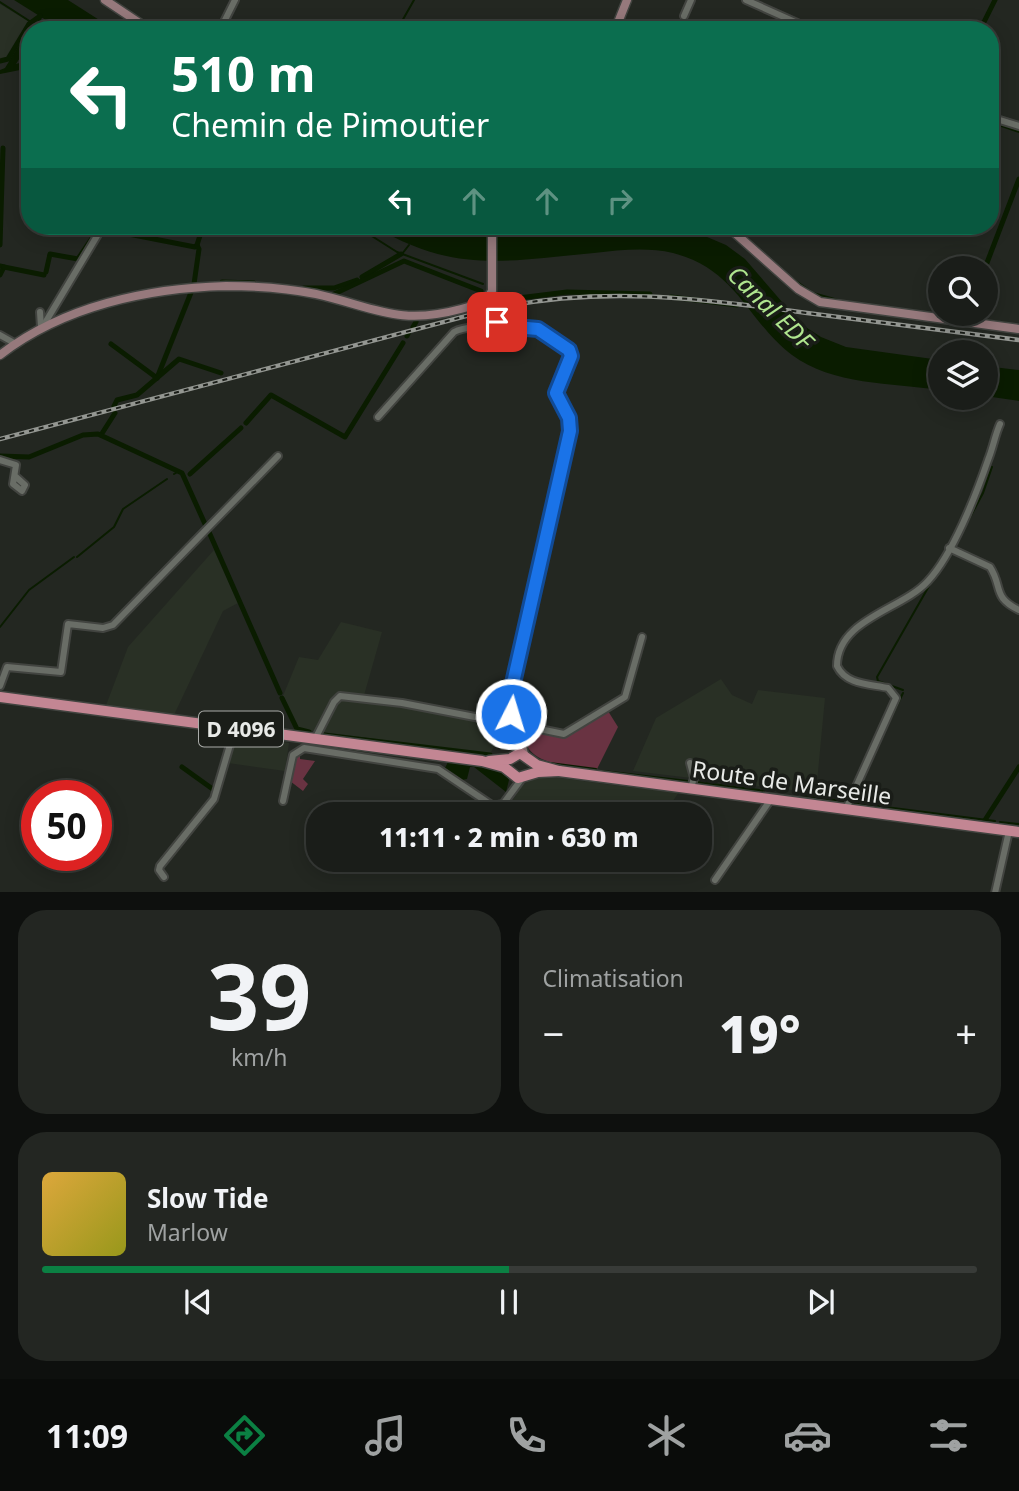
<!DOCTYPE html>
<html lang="fr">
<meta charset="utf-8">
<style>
:root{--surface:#1a1d19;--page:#232622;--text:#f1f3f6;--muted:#9fa2a2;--line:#383b38;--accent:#0b8043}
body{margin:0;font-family:"Noto Sans",sans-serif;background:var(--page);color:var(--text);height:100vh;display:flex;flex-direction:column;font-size:26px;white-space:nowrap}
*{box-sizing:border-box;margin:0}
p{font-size:23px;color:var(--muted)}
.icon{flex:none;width:38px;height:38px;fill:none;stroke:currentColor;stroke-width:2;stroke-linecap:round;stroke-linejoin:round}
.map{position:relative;height:892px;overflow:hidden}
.details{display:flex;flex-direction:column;gap:18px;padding:18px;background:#0e100e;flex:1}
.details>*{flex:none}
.hud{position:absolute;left:21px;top:21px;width:978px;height:214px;border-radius:28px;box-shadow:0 4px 18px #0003,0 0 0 2px var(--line);background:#0b6e4f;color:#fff;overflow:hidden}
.fabs{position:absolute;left:928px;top:256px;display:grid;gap:14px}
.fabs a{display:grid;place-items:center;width:70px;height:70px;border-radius:50%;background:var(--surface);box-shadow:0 4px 18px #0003,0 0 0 2px var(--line);font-size:35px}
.speed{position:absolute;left:21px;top:780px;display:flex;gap:14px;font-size:35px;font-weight:700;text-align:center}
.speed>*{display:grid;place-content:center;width:91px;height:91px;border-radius:50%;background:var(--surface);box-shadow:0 4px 18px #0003,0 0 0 2px var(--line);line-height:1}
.speed .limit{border:10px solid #d22;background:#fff;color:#111}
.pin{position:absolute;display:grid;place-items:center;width:60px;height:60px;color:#fff;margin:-30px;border-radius:14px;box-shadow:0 4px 10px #0006}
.me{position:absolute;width:77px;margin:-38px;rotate:5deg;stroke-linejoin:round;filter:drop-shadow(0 0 5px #0008)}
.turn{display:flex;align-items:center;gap:24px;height:147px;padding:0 35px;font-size:32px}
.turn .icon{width:91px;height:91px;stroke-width:2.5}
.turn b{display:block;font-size:49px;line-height:60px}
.lanes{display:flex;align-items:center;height:66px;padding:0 35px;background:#0003;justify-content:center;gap:35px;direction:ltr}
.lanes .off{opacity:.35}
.big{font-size:52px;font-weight:800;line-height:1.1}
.details .tile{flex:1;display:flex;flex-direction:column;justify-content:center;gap:10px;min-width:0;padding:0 24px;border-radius:28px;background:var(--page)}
.details .dial{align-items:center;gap:0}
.dial b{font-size:91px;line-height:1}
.song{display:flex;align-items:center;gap:21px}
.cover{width:84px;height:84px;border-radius:10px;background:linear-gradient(135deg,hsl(40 70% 55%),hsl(60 70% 35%))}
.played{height:7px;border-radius:4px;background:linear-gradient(90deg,var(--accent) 50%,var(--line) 50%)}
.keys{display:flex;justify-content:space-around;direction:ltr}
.heat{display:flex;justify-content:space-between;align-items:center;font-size:38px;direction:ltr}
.details .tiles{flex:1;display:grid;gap:18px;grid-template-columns:1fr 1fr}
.tile:last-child{grid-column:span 2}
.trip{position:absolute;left:306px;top:802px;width:406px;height:70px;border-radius:28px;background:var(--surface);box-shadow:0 4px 18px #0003,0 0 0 2px var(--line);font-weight:800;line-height:70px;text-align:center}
.menu{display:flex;height:112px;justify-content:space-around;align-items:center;background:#0a0c0a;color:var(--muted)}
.menu .icon{width:49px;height:49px}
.menu .active{color:var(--accent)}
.menu b{font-size:32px;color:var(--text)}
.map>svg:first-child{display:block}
.built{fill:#293025}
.green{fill:#693342}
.water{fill:#0a1c00}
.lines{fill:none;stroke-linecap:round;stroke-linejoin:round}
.stream{stroke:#0a1c00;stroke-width:2}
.canal{stroke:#0a1c00;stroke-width:5}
.street-casing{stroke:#424440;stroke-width:10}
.secondary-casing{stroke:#424440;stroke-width:11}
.primary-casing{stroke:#424440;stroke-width:13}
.street{stroke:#696d66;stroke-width:6}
.secondary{stroke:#96797c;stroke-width:8}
.primary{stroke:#c38693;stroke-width:10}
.rail-casing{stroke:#939691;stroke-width:4.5}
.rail{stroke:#1a1d18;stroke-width:2;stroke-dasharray:5;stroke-linecap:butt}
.route-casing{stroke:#114b97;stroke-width:18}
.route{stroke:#1a73e8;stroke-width:12}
.labels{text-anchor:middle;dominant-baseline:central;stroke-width:7;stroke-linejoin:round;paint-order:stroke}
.shield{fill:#1a1d18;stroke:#aaaca9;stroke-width:2}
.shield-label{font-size:21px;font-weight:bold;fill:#e8eae7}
.street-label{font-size:23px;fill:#e8eae7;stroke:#1a1d18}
.water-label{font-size:24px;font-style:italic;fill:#afe58e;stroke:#1a1d18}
</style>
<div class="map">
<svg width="1019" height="893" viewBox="0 0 1019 893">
<rect width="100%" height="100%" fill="#232721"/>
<g class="built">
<polygon points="0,4 28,21 6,57 0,58"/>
<polygon points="214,550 238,603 223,611 174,715 105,708 128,647"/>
<polygon points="341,622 382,632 363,699 507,723 490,754 299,729 283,696 299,657 318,660"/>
<polygon points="721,679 732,695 752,704 758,690 825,698 816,793 633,771 656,718"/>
<polygon points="235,735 289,743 285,771 228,763"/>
<polygon points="539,775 628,787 679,792 664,814 514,814 507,809 522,785"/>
</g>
<g class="green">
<path d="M608 711 618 727 597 769C565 764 524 768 522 727L556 737H566Z"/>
<polygon points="300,754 300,759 315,761 303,779 308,784 303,791 290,781 295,758"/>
</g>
<g class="water">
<polygon points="14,0 68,0 115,30 56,30 57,27"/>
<polygon points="35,24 37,30 30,30 30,42 16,64 30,60 30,68 0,74 0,70 5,68 31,26"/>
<path d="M374 226H439L480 234 571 226H681L726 245 745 259 801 324 821 337 846 347 940 360V390C892 383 832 385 792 355 746 320 738 270 673 253 647 247 620 250 594 253 507 261 453 274 374 226Z"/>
<polygon points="985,366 1019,370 1019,401 985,396"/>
<polygon points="448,762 503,770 509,780 506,792 474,767 470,767 467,779 462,780 445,768"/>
</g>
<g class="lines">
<g class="stream">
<polyline points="0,2 31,22"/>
<polyline points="33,30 42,16"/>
<polyline points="397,30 414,0"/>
<polyline points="990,122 1019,132"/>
<polyline points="356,226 397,252 483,284"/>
<polyline points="402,254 409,245"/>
<polyline points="496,276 496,260"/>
<polyline points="793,279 813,293 838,300"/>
<polyline points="915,311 1006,323"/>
<polyline points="174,474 179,471"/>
<polyline points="960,536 983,493 992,467"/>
<polyline points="77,557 114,527 123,509 167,479"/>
<polyline points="0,627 29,590 74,557"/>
<polyline points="903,690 878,681 877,677 929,586"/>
<polyline points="880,741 903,693"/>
<polyline points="313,744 367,751"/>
<polyline points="456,762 471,765"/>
<polyline points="550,763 596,769"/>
<polyline points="603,771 688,781"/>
<polyline points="864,777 854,803 995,821"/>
<polyline points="674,781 690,783"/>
<polyline points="697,782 759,790"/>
<polyline points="695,784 764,791"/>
<polyline points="803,795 847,802"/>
<polyline points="1000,822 1019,824"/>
</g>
<g class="canal">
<polyline points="980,30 995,0"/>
<polyline points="0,61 8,59 29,24 40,16"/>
<polyline points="103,229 195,247 197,245"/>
<polyline points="0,245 3,148"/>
<polyline points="0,266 4,267 0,275"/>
<polyline points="4,267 44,275"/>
<polyline points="985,268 1019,179"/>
<polyline points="46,272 50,254 78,259 95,234"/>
<polyline points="362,277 401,254"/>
<polyline points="222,282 254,283"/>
<polyline points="194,284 199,249 197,245 203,226"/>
<polyline points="304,288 334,288 357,280"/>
<polyline points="334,294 404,261 481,291"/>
<polyline points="671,297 737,305"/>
<polyline points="495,301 567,292 650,294"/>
<polyline points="966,317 968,313"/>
<polyline points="413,327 416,322"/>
<polyline points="407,336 408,334"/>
<polyline points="111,344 157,378"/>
<polyline points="157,378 192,290"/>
<polyline points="114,406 117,400 137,395 179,359 221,373"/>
<polyline points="246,423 271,395 345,437 403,343"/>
<polyline points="101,435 115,413"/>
<polyline points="0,456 29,457 83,435 98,434 182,473 205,524"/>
<polyline points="190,474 241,428"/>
<polyline points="209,532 280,693"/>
<polyline points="282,698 297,729 309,732"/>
<polyline points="324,735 490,755"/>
<polyline points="182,767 214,790"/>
<polyline points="985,820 1019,767"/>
</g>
<defs>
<g id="street">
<polyline points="746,0 813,30"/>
<polyline points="684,16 691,0"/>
<polyline points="220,30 235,0"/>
<polyline points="990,117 1019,126"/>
<polyline points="40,312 41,327"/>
<polyline points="42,328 103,226"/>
<polyline points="0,335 16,344"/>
<path d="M378 417 454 332C468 324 486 330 497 322"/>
<polyline points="0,460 16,465 13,484 22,491 25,485 15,476"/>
<path d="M949 548 990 567C1003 587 992 597 1019 610"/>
<polyline points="0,686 7,667 61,672 68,624 103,628 113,625 278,456"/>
<polyline points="515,724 564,734 625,697 642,637"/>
<polyline points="315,739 334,702 340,696 402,703 501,722 512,717"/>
<polyline points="690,763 694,778 691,788"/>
<polyline points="283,801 293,755 304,748 438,769 493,806 503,804 523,777"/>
<path d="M846 809 896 698 888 688C870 684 846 685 837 666 837 619 902 610 928 581 953 554 976 495 988 460 993 448 995 435 1000 424"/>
<polyline points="164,877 159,870 160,866 214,799 235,728"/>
<polyline points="715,880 771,799"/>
<polyline points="995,893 1009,831"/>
</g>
<g id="secondary">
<polyline points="105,0 150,30"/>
<polyline points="615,30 627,0"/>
<polyline points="727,226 798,289 820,302 1019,329"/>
<polyline points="494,311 499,324 538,329 569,350 571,356 556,393 571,421 571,431 510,700 524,754"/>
<path d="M0 355C63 306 148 288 226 286 255 286 287 288 316 294 374 307 398 326 461 309 473 306 485 303 492 291V226"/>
</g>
<g id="primary">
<polyline points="0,697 482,761 504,767 518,778 538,772 559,771"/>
<polyline points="489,761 510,759 520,753 537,765 559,771 1019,832"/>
</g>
</defs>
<use href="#street" class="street-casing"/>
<use href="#secondary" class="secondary-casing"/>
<use href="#primary" class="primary-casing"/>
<use href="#street" class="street"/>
<use href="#secondary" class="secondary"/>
<use href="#primary" class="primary"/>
<defs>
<path id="rail" d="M0 439 489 310C596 285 699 298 807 313 878 322 948 331 1019 340"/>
</defs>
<use href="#rail" class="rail-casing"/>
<use href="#rail" class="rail"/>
</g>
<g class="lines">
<defs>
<polyline id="route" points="497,322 504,326 538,329 569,350 571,356 556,393 569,418 570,431 511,692 511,714"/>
</defs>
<use href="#route" class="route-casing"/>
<use href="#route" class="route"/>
</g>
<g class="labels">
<rect class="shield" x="199" y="711.5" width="84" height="35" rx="5"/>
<g class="shield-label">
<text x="241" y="729">D 4096</text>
</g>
<g class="street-label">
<text transform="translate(792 782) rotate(8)">Route de Marseille</text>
</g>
<g class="water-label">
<text transform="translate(771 307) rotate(44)">Canal EDF</text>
</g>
</g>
</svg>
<div class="fabs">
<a><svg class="icon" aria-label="search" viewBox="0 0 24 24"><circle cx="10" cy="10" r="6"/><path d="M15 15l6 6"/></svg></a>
<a><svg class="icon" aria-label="layers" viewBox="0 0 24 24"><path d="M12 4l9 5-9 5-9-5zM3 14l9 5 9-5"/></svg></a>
</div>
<div class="speed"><div class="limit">50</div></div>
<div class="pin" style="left:497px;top:322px;background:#d93025"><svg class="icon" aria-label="arrive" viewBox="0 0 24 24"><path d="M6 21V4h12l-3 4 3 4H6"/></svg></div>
<svg class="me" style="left:511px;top:714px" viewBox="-20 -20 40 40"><circle r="17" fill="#1a73e8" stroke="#fff" stroke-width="3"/><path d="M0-11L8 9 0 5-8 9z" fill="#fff"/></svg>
<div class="trip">11:11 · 2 min · 630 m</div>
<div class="hud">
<div class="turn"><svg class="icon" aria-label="left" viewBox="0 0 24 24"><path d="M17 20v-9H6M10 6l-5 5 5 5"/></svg><div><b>510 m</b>Chemin de Pimoutier</div></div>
<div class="lanes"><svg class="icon" aria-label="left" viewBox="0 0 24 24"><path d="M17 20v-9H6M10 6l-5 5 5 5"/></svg><svg class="icon off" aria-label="ahead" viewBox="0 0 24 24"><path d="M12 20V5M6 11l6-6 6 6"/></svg><svg class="icon off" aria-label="ahead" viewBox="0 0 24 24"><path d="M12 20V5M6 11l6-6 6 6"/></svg><svg class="icon off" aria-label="right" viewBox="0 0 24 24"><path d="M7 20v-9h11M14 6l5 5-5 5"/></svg></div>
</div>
</div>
<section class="details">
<div class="tiles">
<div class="tile dial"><b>39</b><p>km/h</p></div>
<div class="tile"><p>Climatisation</p>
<div class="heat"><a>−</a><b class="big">19°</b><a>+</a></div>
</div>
<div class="tile">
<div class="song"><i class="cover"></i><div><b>Slow Tide</b><p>Marlow</p></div></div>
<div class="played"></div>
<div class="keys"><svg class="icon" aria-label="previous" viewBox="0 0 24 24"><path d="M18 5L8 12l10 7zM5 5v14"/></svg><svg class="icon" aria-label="pause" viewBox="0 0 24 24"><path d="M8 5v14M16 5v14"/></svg><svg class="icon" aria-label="next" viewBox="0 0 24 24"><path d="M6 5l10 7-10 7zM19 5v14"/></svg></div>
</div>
</div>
</section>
<nav class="menu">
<b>11:09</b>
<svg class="icon active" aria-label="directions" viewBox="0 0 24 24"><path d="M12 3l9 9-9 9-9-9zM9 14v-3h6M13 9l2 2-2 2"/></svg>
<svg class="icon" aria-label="music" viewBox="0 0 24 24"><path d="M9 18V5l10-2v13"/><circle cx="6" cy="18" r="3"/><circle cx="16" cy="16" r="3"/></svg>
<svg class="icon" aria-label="phone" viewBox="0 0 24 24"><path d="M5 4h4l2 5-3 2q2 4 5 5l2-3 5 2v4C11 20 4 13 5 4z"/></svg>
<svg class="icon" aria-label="climate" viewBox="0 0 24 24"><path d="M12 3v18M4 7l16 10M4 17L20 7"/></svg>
<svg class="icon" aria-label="car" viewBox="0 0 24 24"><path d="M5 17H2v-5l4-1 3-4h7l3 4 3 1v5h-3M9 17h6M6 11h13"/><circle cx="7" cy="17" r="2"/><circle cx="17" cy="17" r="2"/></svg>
<svg class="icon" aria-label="filters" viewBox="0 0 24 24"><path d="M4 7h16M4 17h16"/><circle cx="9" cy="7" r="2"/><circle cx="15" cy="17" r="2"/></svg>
</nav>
